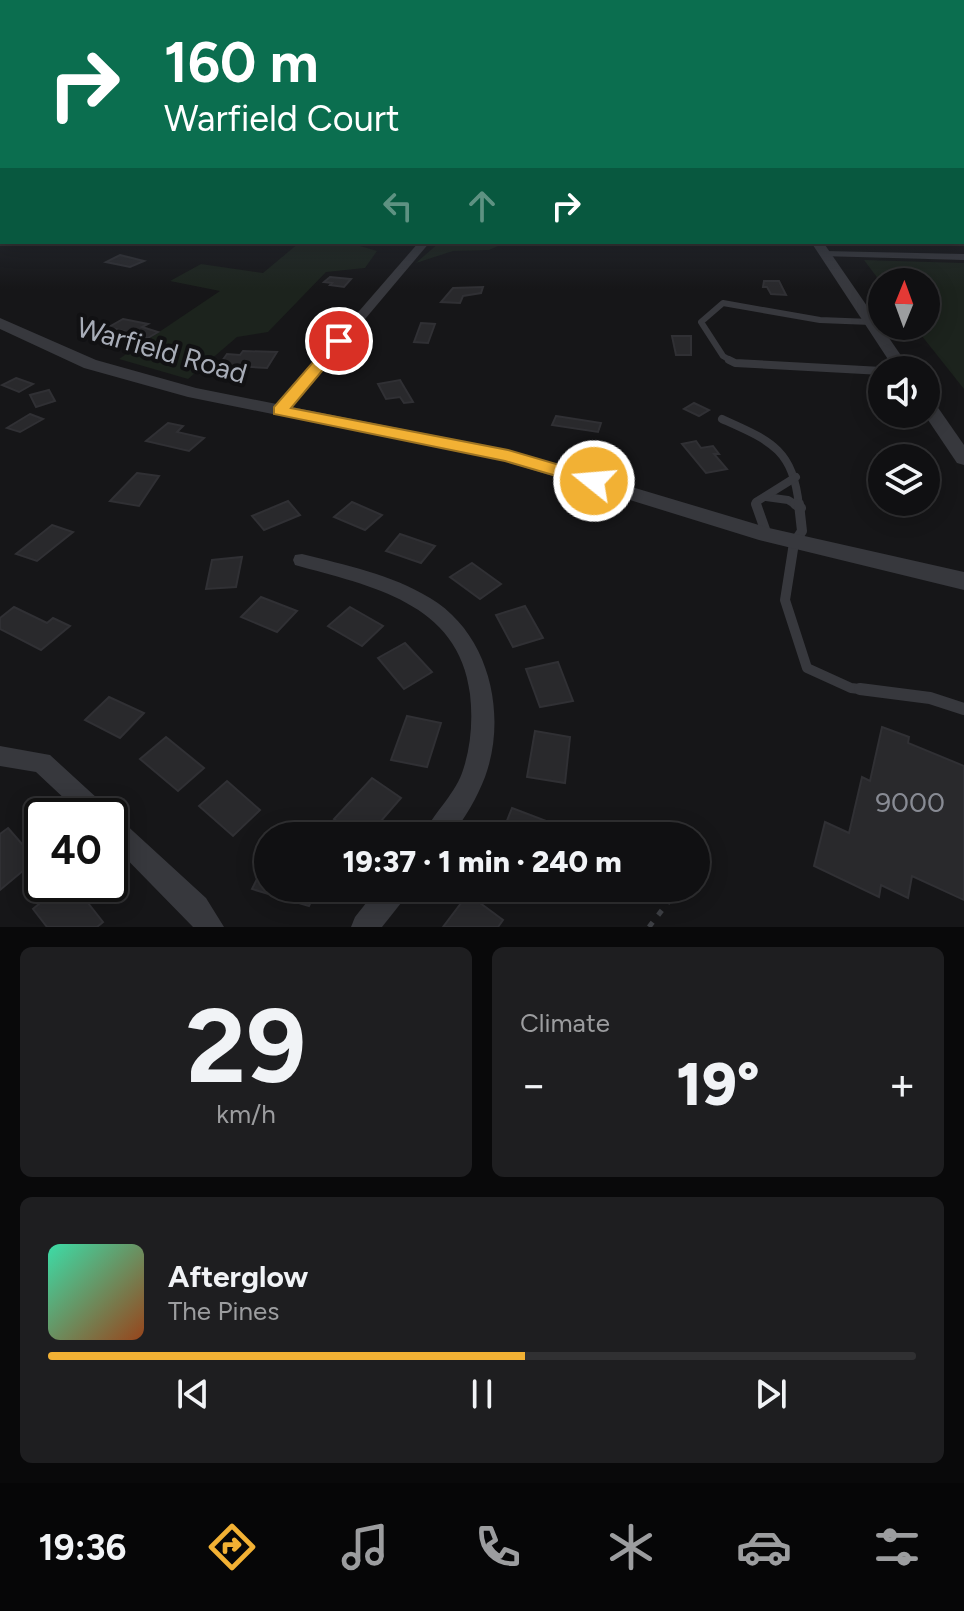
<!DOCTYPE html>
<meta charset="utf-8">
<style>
:root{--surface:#101012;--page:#1e1e20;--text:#f1f3f6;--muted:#9c9d9f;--line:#303032;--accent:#f2b134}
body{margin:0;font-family:Figtree,sans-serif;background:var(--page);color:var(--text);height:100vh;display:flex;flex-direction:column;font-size:30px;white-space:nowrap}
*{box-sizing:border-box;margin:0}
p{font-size:26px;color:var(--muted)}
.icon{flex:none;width:44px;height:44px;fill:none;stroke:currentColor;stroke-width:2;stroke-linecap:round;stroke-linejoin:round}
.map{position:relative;height:927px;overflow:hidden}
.details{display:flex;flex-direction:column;gap:20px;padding:20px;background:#09090a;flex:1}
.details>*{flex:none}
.guide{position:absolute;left:0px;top:0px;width:964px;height:244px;box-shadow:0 4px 20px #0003,0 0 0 2px var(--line);background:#0b6e4f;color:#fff;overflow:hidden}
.needle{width:52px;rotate:1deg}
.buttons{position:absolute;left:868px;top:268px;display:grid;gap:16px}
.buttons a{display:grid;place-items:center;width:72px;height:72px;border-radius:50%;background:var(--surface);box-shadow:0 4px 20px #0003,0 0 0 2px var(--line);font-size:40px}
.speed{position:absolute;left:24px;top:798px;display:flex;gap:16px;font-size:40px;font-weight:700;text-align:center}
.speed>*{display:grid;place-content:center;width:104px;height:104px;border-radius:50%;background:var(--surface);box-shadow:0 4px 20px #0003,0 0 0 2px var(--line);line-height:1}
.speed .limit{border:4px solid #111;border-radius:12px;background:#fff;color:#111}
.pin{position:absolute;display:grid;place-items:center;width:68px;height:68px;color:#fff;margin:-34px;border:4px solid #fff;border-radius:50%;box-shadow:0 2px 8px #0007}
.me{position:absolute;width:88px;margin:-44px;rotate:287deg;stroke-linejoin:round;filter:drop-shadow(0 0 6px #0008)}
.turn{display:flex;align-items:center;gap:28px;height:168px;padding:0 32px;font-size:36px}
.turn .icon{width:104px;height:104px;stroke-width:2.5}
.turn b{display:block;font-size:56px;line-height:68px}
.lanes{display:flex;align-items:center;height:76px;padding:0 32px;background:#0003;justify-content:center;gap:40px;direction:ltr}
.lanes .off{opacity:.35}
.big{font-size:60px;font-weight:800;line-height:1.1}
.details .card{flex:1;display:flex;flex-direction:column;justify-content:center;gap:12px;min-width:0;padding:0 28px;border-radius:12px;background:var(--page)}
.details .dial{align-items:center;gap:0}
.dial b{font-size:104px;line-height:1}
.song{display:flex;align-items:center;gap:24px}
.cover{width:96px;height:96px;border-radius:12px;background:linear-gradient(135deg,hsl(160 70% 55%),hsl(20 70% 35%))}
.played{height:8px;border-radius:4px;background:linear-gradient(90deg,var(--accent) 55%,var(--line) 55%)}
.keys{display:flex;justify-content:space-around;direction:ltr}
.heat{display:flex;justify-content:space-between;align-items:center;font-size:44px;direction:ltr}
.details .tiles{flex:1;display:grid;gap:20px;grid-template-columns:1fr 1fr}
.card:last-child{grid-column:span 2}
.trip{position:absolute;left:254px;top:822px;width:456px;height:80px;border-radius:40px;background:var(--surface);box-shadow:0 4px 20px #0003,0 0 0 2px var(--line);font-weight:800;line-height:80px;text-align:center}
.dock{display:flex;height:128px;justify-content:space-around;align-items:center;background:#060607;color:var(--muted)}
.dock .icon{width:56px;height:56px}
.dock .selected{color:var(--accent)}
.dock b{font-size:36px;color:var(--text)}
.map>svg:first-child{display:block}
.green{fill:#1c231d}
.building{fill:#29292c;stroke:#303034;stroke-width:2}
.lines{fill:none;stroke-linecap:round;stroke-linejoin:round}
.path{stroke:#3d3f44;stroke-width:5;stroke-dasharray:6 9;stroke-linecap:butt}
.service-far3{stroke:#37383d;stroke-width:6}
.service-far2{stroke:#37383d;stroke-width:8}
.service-far1{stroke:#37383d;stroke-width:10}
.service{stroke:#37383d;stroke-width:12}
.minor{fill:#37383d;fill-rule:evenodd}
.tertiary{fill:#37383d;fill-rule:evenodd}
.route{fill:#f2b134;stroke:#9d7322;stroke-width:2}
.labels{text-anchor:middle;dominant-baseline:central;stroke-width:8;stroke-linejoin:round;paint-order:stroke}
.street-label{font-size:28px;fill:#a8adb8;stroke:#111113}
.near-number-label{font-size:28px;fill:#888b94}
</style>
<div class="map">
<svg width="964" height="927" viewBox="0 0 964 927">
<rect width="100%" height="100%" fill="#161618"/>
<g class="green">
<polygon points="300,242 347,242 377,251 365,268 326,272 268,332 237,337 188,379 119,359 220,291 170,281 201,264 263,273"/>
<polygon points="440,242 507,242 489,250 453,251 416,263"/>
<polygon points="864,260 964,263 964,389 914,326 926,326 926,282 882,284"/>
</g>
<g class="building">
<polygon points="120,255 144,261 130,267 106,262"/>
<polygon points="330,277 340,278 351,279 344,287 330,285 332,283 324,282"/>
<polygon points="764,281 779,281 786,295 771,294 767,287 763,287"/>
<polygon points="483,287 481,293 463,296 460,303 441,302 453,288"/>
<polygon points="123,319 148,324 142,327 158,332 148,338 109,327"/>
<polygon points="421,323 435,324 428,343 414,342"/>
<polygon points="672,336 691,336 691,355 676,355"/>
<polygon points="243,351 277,352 267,368 219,365 227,354 240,355"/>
<polygon points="16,378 33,384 19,392 2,385"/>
<polygon points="400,380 413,402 404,403 400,397 386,399 378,384"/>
<polygon points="49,390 55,401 36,407 30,395"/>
<polygon points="694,403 709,410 699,416 684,409"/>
<polygon points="30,414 43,419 20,432 7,428"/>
<polygon points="556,416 601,423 598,432 552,425"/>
<polygon points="168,423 183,426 177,432 204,438 189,451 146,441"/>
<polygon points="696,441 701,448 713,446 719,454 714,454 727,469 706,473 682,444"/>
<polygon points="137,473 159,476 139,506 110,501"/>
<polygon points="288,501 300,515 264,530 252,516"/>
<polygon points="352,502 382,515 365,530 334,517"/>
<polygon points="52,525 73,532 37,561 16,554"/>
<polygon points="400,534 435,546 421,563 386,551"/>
<polygon points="242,557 236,587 206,589 212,560"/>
<polygon points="472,563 501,584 480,599 450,577"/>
<polygon points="261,597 297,611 277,632 241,617"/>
<polygon points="525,606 543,638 513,647 496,615"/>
<polygon points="14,607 47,623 53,618 70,626 41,650 0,629 0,618"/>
<polygon points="350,607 383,626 362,646 328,626"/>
<polygon points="405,643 432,672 404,689 378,658"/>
<polygon points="558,662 573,701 540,707 526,669"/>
<polygon points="109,697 144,713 120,738 85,720"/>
<polygon points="407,716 441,723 427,767 391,760"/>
<polygon points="882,727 909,737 908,743 964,766 964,900 912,876 908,898 881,885 879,897 814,866 825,822 849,833 862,777 870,781"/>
<polygon points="535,731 570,737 565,783 527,777"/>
<polygon points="166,737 204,768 178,791 140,759"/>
<polygon points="372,778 401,798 368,836 357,836 334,819"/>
<polygon points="227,781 260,810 233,836 199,806"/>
<polygon points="512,808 549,822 544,836 501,836"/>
<polygon points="8,828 36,860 0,890 0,834"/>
<polygon points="268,857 268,888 317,888 309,906 252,889"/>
<polygon points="63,884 73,884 103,922 97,927 47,927 33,909"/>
<polygon points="468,894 503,920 498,927 443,927"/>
</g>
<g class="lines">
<g class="path">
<polyline points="696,868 703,865"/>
<polyline points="649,927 679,888"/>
</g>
<polyline class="service-far3" points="733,362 723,356 701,322 723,303 820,320 871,322"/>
<g class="service-far2">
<polyline points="729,360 735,363 882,371"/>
<path d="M722 419C771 441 793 449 799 506"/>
<polyline points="766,497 788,500 798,506"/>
<polyline points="757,506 756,502 796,477"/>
</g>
<g class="service-far1">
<polyline points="756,504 767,535"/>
<polyline points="795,504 801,508"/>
<polyline points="799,504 802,531 794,543 785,600 807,668 851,688 876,691"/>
</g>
<polyline class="service" points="860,689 930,698 964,709"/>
<g class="minor">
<polygon points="419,242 430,242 285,414 275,414 273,411 275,408"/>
<polygon points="825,251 964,254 964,260 821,256 820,254"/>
<path d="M302 554C345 565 391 574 430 598 489 633 508 714 485 777 477 798 465 818 451 836H423C433 813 453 797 462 773 471 748 473 720 470 694 459 602 370 586 295 565L293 560 295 555Z"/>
<polygon points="0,746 50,755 206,898 224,927 193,927 110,842 110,816 83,816 36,772 0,766"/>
<polygon points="378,888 408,888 405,898 382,927 351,927 355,917"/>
</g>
<g class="tertiary">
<polygon points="811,242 823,242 911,370 895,370"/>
<polygon points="0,318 96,360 196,388 508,450 769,528 964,572 964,590 759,540 504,461 188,397 84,368 0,329"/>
<polygon points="926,398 932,399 964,445 964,465 957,463 924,414"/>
</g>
</g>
<linearGradient id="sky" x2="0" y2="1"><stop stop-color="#0c0c0d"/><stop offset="0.55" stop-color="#363c48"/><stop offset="1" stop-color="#363c48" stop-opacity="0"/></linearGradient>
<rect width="964" height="289" fill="url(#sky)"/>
<polygon class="route" points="334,338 347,341 291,408 508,450 601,477 604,481 594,487 505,461 274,414 274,407"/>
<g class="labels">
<g class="street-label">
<text transform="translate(162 350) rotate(16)">Warfield Road</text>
</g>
<g class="near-number-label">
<text x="910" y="802">9000</text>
</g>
</g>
</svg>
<div class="buttons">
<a><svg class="needle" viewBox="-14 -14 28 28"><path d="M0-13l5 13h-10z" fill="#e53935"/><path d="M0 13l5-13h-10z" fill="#9c9d9f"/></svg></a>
<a><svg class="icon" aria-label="sound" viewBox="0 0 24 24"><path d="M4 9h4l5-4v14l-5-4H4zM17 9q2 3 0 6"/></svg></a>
<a><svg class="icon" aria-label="layers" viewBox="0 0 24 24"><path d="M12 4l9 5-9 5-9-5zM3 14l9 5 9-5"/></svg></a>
</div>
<div class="speed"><div class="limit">40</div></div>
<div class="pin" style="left:339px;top:341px;background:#d93025"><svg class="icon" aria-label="arrive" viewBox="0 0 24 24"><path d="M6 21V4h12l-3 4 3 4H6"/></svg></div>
<svg class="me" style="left:594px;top:481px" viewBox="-20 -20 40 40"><circle r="17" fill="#f2b134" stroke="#fff" stroke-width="3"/><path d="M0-11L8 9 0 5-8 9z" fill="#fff"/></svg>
<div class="trip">19:37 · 1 min · 240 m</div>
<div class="guide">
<div class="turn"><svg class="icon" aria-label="right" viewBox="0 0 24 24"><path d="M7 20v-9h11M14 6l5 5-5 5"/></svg><div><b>160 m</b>Warfield Court</div></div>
<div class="lanes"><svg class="icon off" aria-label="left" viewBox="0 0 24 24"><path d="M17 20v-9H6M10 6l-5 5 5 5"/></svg><svg class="icon off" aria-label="ahead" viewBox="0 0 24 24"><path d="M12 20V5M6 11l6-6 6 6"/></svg><svg class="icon" aria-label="right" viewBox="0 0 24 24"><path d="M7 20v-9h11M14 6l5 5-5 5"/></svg></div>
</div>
</div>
<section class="details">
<div class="tiles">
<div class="card dial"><b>29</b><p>km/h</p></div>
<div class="card"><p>Climate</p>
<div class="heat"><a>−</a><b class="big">19°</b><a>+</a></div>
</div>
<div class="card">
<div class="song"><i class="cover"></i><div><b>Afterglow</b><p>The Pines</p></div></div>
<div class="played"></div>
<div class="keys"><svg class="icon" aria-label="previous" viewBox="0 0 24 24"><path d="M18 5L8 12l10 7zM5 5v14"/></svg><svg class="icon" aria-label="pause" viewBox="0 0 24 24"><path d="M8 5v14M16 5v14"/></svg><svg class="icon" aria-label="next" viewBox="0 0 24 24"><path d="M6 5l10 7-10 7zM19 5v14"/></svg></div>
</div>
</div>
</section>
<nav class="dock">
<b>19:36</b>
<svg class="icon selected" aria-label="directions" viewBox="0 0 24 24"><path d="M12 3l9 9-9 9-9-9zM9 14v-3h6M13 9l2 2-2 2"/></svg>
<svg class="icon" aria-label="music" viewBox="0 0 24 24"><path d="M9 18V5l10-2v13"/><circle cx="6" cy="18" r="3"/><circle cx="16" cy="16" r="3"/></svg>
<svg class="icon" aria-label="phone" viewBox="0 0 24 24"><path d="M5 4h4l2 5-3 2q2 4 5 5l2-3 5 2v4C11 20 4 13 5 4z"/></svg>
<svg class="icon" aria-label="climate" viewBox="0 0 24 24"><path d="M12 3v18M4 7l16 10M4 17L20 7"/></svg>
<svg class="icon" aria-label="car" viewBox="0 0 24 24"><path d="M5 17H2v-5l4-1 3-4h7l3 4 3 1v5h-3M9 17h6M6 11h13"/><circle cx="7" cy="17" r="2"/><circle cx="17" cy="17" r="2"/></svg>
<svg class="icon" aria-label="filters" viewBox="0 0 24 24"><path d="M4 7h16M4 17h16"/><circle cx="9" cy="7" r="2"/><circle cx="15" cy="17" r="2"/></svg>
</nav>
